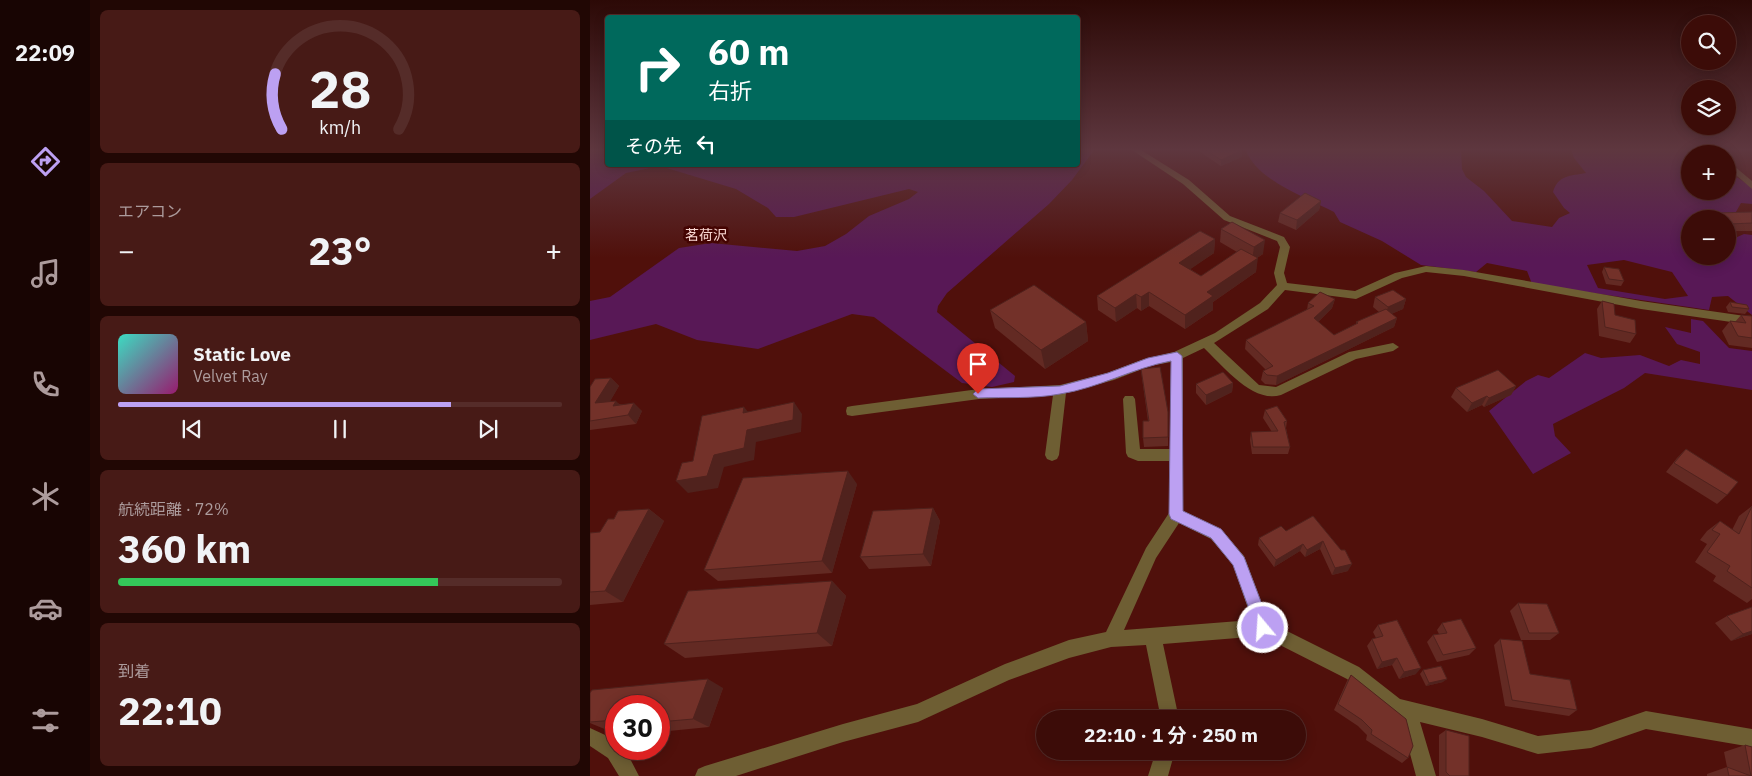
<!DOCTYPE html>
<html lang="ja">
<meta charset="utf-8">
<style>
:root{--surface:#3c0c08;--page:#471a16;--text:#f1f3f6;--muted:#ac9b9c;--line:#552c29;--accent:#bca0f2}
body{margin:0;font-family:"IBM Plex Sans","Noto Sans JP",sans-serif;background:var(--page);color:var(--text);height:100vh;display:flex;flex-direction:column;font-size:19px;white-space:nowrap}
*{box-sizing:border-box;margin:0}
p{font-size:16px;color:var(--muted)}
.icon{flex:none;width:28px;height:28px;fill:none;stroke:currentColor;stroke-width:2;stroke-linecap:round;stroke-linejoin:round}
.map{position:relative;flex:1;overflow:hidden}
.side{display:flex;flex-direction:column;gap:10px;padding:10px;background:#210704;width:500px}
.side>*{flex:none}
.banner{position:absolute;left:15px;top:15px;width:475px;height:152px;border-radius:5px;box-shadow:0 2px 12px #0003,0 0 0 1px var(--line);background:#00695c;color:#fff;overflow:hidden}
.tools{position:absolute;left:1091px;top:15px;display:grid;gap:10px}
.tools a{display:grid;place-items:center;width:55px;height:55px;border-radius:50%;background:var(--surface);box-shadow:0 2px 12px #0003,0 0 0 1px var(--line);font-size:25px}
.speed{position:absolute;left:15px;top:695px;display:flex;gap:10px;font-size:25px;font-weight:700;text-align:center}
.speed>*{display:grid;place-content:center;width:65px;height:65px;border-radius:50%;background:var(--surface);box-shadow:0 2px 12px #0003,0 0 0 1px var(--line);line-height:1}
.speed .limit{border:8px solid #d22;background:#fff;color:#111}
.pin{position:absolute;display:grid;place-items:center;width:42px;height:42px;color:#fff;margin:-51px -21px;border-radius:50% 50% 50% 0;rotate:-45deg;box-shadow:0 0 5px #0007}
.pin .icon{rotate:45deg}
.me{position:absolute;width:55px;margin:-28px;rotate:342deg;stroke-linejoin:round;filter:drop-shadow(0 0 4px #0008)}
.turn{display:flex;align-items:center;gap:18px;height:105px;padding:0 20px;font-size:22px}
.turn .icon{width:65px;height:65px;stroke-width:2.5}
.turn b{display:block;font-size:35px;line-height:42px}
.then{display:flex;align-items:center;height:48px;padding:0 20px;background:#0003;gap:10px;font-size:19px}
.big{font-size:38px;font-weight:700;line-height:1.1}
.side .card{flex:1;display:flex;flex-direction:column;justify-content:center;gap:8px;min-width:0;padding:0 18px;border-radius:8px;background:var(--page)}
.side .dial{align-items:center;gap:0}
.dial svg{height:130px;overflow:visible;fill:none;stroke:var(--line);stroke-width:7;stroke-linecap:round;text-anchor:middle}
.dial text{fill:var(--text);stroke:none}
.song{display:flex;align-items:center;gap:15px}
.cover{width:60px;height:60px;border-radius:8px;background:linear-gradient(135deg,hsl(170 70% 55%),hsl(320 70% 35%))}
.played{height:5px;border-radius:2px;background:linear-gradient(90deg,var(--accent) 75%,var(--line) 75%)}
.keys{display:flex;justify-content:space-around;direction:ltr}
.heat{display:flex;justify-content:space-between;align-items:center;font-size:28px;direction:ltr}
.charge{height:8px;border-radius:4px;background:linear-gradient(90deg,#34c759 72%,var(--line) 0)}
.trip{position:absolute;left:446px;top:710px;width:270px;height:50px;border-radius:25px;background:var(--surface);box-shadow:0 2px 12px #0003,0 0 0 1px var(--line);font-weight:700;line-height:50px;text-align:center}
main{display:flex;flex:1;min-height:0}
.dock{display:flex;flex-direction:column;width:90px;justify-content:space-around;align-items:center;background:#180503;color:var(--muted)}
.dock .icon{width:35px;height:35px}
.dock .active{color:var(--accent)}
.dock b{font-size:22px;color:var(--text)}
.map>svg:first-child{display:block}
.green{fill:#581856;fill-rule:evenodd}
.lines{fill:none;stroke-linecap:round;stroke-linejoin:round}
.minor{fill:#6e5e33;fill-rule:evenodd}
.wall{fill:#632a23}
.shaded-wall{fill:#50221d}
.building{fill:#733129;stroke:#50221d}
.route{fill:#bca0f2;stroke:#7a689d}
.labels{text-anchor:middle;dominant-baseline:central;stroke-width:5;stroke-linejoin:round;paint-order:stroke}
.far-quarter-label{font-size:14px;fill:#f9d7d2;stroke:#440402}
</style>
<main>
<nav class="dock">
<b>22:09</b>
<svg class="icon active" aria-label="directions" viewBox="0 0 24 24"><path d="M12 3l9 9-9 9-9-9zM9 14v-3h6M13 9l2 2-2 2"/></svg>
<svg class="icon" aria-label="music" viewBox="0 0 24 24"><path d="M9 18V5l10-2v13"/><circle cx="6" cy="18" r="3"/><circle cx="16" cy="16" r="3"/></svg>
<svg class="icon" aria-label="phone" viewBox="0 0 24 24"><path d="M5 4h4l2 5-3 2q2 4 5 5l2-3 5 2v4C11 20 4 13 5 4z"/></svg>
<svg class="icon" aria-label="climate" viewBox="0 0 24 24"><path d="M12 3v18M4 7l16 10M4 17L20 7"/></svg>
<svg class="icon" aria-label="car" viewBox="0 0 24 24"><path d="M5 17H2v-5l4-1 3-4h7l3 4 3 1v5h-3M9 17h6M6 11h13"/><circle cx="7" cy="17" r="2"/><circle cx="17" cy="17" r="2"/></svg>
<svg class="icon" aria-label="filters" viewBox="0 0 24 24"><path d="M4 7h16M4 17h16"/><circle cx="9" cy="7" r="2"/><circle cx="15" cy="17" r="2"/></svg>
</nav>
<section class="side">
<div class="card dial"><svg viewBox="0 0 100 80">
<path d="M14 69A42 42 0 1 1 86 69"/>
<path d="M14 69A42 42 0 0 1 10 35" stroke="#bca0f2"/>
<text x="50" y="56" font-size="32" font-weight="700">28</text>
<text x="50" y="72" font-size="11">km/h</text>
</svg></div>
<div class="card"><p>エアコン</p>
<div class="heat"><a>−</a><b class="big">23°</b><a>+</a></div>
</div>
<div class="card">
<div class="song"><i class="cover"></i><div><b>Static Love</b><p>Velvet Ray</p></div></div>
<div class="played"></div>
<div class="keys"><svg class="icon" aria-label="previous" viewBox="0 0 24 24"><path d="M18 5L8 12l10 7zM5 5v14"/></svg><svg class="icon" aria-label="pause" viewBox="0 0 24 24"><path d="M8 5v14M16 5v14"/></svg><svg class="icon" aria-label="next" viewBox="0 0 24 24"><path d="M6 5l10 7-10 7zM19 5v14"/></svg></div>
</div>
<div class="card"><p>航続距離 · 72%</p><b class="big">360 km</b><div class="charge"></div></div>
<div class="card"><p>到着</p><b class="big">22:10</b></div>
</section>
<div class="map">
<svg width="1162" height="776" viewBox="0 0 1162 776">
<rect width="100%" height="100%" fill="#50100b"/>
<g class="green">
<polygon points="0,150 17,150 18,165 488,165 488,150 504,150 482,180 459,204 357,293 348,306 347,312 425,376 424,382 402,387 372,383 284,317 262,314 168,349 107,340 66,324 0,340 0,301 20,297 89,248 121,243 207,251 235,246 256,234 279,216 319,199 328,192 319,189 204,217 186,217 178,208 146,189 70,166 36,173 0,199"/>
<path d="M656 150H871L872 169 876 177 894 191 922 221 962 227 969 218 980 213 974 208 963 192C968 175 980 176 996 173L984 158 981 150H1096L1100 156V191H1138V176L1148 178 1162 187V204L1151 203 1142 219H1100V256H1138V236L1145 238 1154 234 1162 235V315L1138 296 1122 297 1119 310 942 284 937 271 897 263 886 272 831 265 792 241 750 222 744 212C717 198 666 180 656 150ZM1034 260 1082 272 1098 296 1075 299 1008 288 997 265Z"/>
<polygon points="1101,319 1113,321 1139,348 1162,351 1162,390 1055,373 1034,388 963,424 965,436 981,453 943,474 899,411 936,381 948,375 959,378 995,353 1011,358 1050,355 1079,366 1091,360 1110,364 1110,352 1087,344 1075,327 1101,333"/>
</g>
<g class="lines">
<g class="minor">
<path d="M542 150H551L599 180 640 216 694 237 700 247 694 273 697 283 765 291 805 273 836 266 874 270 1051 301 1162 317V325L1051 309 874 276 836 272 812 278 766 299 695 290 678 309 624 343 669 385 686 387 759 352 803 343 809 347 803 351 766 359 691 395C663 404 633 366 614 348L593 358V511L631 529 654 556 679 622 769 667 810 699 892 719 948 736 1001 730 1056 711 1162 729V747L1056 729 1001 748 948 754 892 737 830 722 846 776H826L812 724 757 679 672 636 573 644 589 719H571L556 645 521 647 479 658 419 680 328 722 253 742 146 776H105L108 769 115 766 253 724 327 704 415 664 479 640 516 632 556 548 579 513V461H548L538 457 536 453 533 399 535 396H543L545 399 550 449H580L581 362 560 366 524 380 476 393 469 455 467 459 462 461 457 459 455 455 463 395 389 399 262 416 257 415 256 411 257 407 262 406 389 389 470 385 517 373 554 359 584 352 625 333 670 303 687 285 684 273 690 247 687 241 634 220 593 184ZM589 523 621 539 643 565 662 620 534 630 566 558Z"/>
<polygon points="1117,150 1126,150 1130,154 1121,154"/>
<polygon points="1138,161 1162,181 1162,189 1138,168"/>
<polygon points="0,728 26,740 26,749 35,749 49,776 29,776 18,758 0,746"/>
<polygon points="566,751 585,751 578,776 558,776"/>
</g>
</g>
<g class="wall">
<polygon points="607,150 652,150 652,157 631,166"/>
<polygon points="731,201 729,210 706,230 688,222 690,213"/>
<polygon points="1162,212 1162,231 1138,231 1138,219 1123,219 1127,213"/>
<polygon points="642,222 673,254 667,258 666,272 623,302 623,310 595,329 559,306 551,311 547,308 526,322 508,310 507,296 625,239 624,253 600,269 611,276 647,252 630,242 631,229"/>
<polygon points="1014,267 1034,281 1031,286 1016,284 1012,272"/>
<polygon points="785,297 816,299 813,309 801,314 807,318 804,327 686,385 675,384 671,380 673,371 676,370 655,349 656,340 717,310 718,303 745,299 742,308 728,322 744,335 766,324 766,322 789,312 783,307"/>
<polygon points="1012,301 1025,315 1046,334 1040,343 1009,336 1007,309"/>
<polygon points="1140,302 1159,309 1155,314 1138,312 1136,307"/>
<polygon points="400,310 496,322 498,341 455,369 405,328"/>
<polygon points="1151,315 1162,316 1162,348 1139,345 1132,331 1140,321 1145,322"/>
<polygon points="551,369 578,412 578,446 554,447 553,438 558,421 552,378"/>
<polygon points="21,378 29,386 20,401 52,411 46,424 0,430 0,387"/>
<polygon points="643,383 642,392 616,405 606,393 606,384"/>
<polygon points="926,386 921,395 894,407 892,405 877,412 861,397 866,388"/>
<polygon points="675,410 697,421 696,428 700,447 698,454 662,454 660,440 661,432 682,432 673,418"/>
<polygon points="1096,449 1137,495 1127,504 1076,472 1087,458"/>
<polygon points="267,484 242,573 128,581 114,570"/>
<polygon points="1162,506 1162,599 1157,603 1123,581 1126,576 1105,562 1117,544 1110,540 1117,531 1130,521 1142,530 1149,516"/>
<polygon points="343,508 350,521 341,566 279,569 270,557"/>
<polygon points="59,509 74,521 33,602 0,605 0,533 10,532 24,519"/>
<polygon points="723,516 751,550 758,571 742,575 730,549 715,557 710,551 684,567 668,545 669,538 696,531"/>
<polygon points="242,581 256,596 242,646 95,658 74,644"/>
<polygon points="928,603 969,633 960,640 931,640 920,611"/>
<polygon points="1162,607 1162,634 1141,641 1125,623 1137,616"/>
<polygon points="852,623 886,648 879,655 847,662 837,642 843,635 849,634 847,630"/>
<polygon points="788,625 826,674 809,679 802,665 787,669 777,646 782,639 786,638 783,632"/>
<polygon points="910,639 940,674 987,710 979,716 915,706 904,645"/>
<polygon points="833,670 853,682 836,686 830,674"/>
<polygon points="761,675 818,758 812,763 776,740 777,735 768,726 744,710 757,681"/>
<polygon points="133,688 119,727 69,732 69,706 26,706 26,730 17,730 0,723 0,693"/>
<polygon points="856,730 879,776 849,776 849,735"/>
<polygon points="1155,745 1162,776 1117,776 1117,774 1137,767 1134,752"/>
</g>
<g class="shaded-wall">
<polygon points="652,150 652,157 631,166 631,160"/>
<polygon points="731,201 729,210 706,230 707,220"/>
<polygon points="625,239 624,253 589,277 589,263"/>
<polygon points="675,240 673,254 662,261 664,247"/>
<polygon points="668,258 666,272 623,302 623,310 595,329 595,315 617,292"/>
<polygon points="559,292 559,306 551,311 551,297"/>
<polygon points="546,294 547,308 526,322 525,308"/>
<polygon points="745,299 742,308 722,328 724,318"/>
<polygon points="816,299 813,309 795,317 798,307"/>
<polygon points="807,318 804,327 686,385 687,376"/>
<polygon points="496,322 498,341 455,369 451,350"/>
<polygon points="21,378 29,386 14,412 5,403"/>
<polygon points="643,383 642,392 616,405 616,395"/>
<polygon points="926,386 921,395 894,407 899,398"/>
<polygon points="897,396 892,405 877,412 882,403"/>
<polygon points="26,401 34,409 23,406"/>
<polygon points="204,402 212,414 211,432 166,442 164,460 134,467 128,488 98,493 86,481 124,455 157,430"/>
<polygon points="44,403 52,411 46,424 38,415"/>
<polygon points="154,407 164,419 153,413"/>
<polygon points="258,471 267,484 242,573 232,561"/>
<polygon points="343,508 350,521 341,566 333,554"/>
<polygon points="59,509 74,521 33,602 15,591"/>
<polygon points="733,541 730,549 715,557 717,550"/>
<polygon points="713,544 710,551 684,567 686,560"/>
<polygon points="762,564 758,571 742,575 745,568"/>
<polygon points="242,581 256,596 242,646 227,633"/>
<polygon points="1162,631 1162,634 1141,641 1153,634"/>
<polygon points="807,658 802,665 787,669 792,662"/>
<polygon points="831,668 826,674 809,679 814,672"/>
<polygon points="118,679 133,688 119,727 103,719"/>
<polygon points="857,679 853,682 836,686 839,683"/>
</g>
<g class="building">
<polygon points="616,150 652,150 631,160"/>
<polygon points="715,193 731,201 707,220 690,213"/>
<polygon points="1162,212 1162,223 1139,224 1138,222 1138,219 1134,219 1127,213"/>
<polygon points="642,222 675,240 664,247 631,229"/>
<polygon points="610,231 625,239 589,263 611,276 651,249 668,258 617,292 623,296 595,315 559,292 551,297 546,294 525,308 507,296"/>
<polygon points="1014,267 1029,269 1034,281 1019,279"/>
<polygon points="444,285 496,322 451,350 400,310"/>
<polygon points="803,290 816,299 798,307 785,297"/>
<polygon points="730,292 745,299 724,318 744,335 768,323 766,322 796,309 807,318 687,376 677,375 673,371 683,366 656,340 724,306 718,303"/>
<polygon points="1012,301 1024,304 1025,315 1045,320 1046,334 1015,327"/>
<polygon points="1140,302 1157,305 1159,309 1142,307"/>
<polygon points="1151,315 1162,316 1162,338 1148,336 1140,321 1156,323"/>
<polygon points="570,367 578,412 578,437 553,438 553,421 559,421 551,369"/>
<polygon points="908,370 926,386 899,398 897,396 882,403 866,388"/>
<polygon points="633,372 643,383 616,395 606,384"/>
<polygon points="21,378 5,403 26,401 23,406 44,403 38,415 0,421 0,387 5,379"/>
<polygon points="204,402 203,420 157,430 154,448 124,455 117,476 86,481 92,463 103,461 112,416 154,407 153,413"/>
<polygon points="687,406 697,421 694,422 700,447 663,447 661,432 688,431 675,410"/>
<polygon points="1096,449 1148,482 1137,495 1084,463"/>
<polygon points="258,471 232,561 114,570 153,478"/>
<polygon points="1162,506 1162,588 1137,571 1140,566 1117,552 1130,534 1122,530 1130,521 1149,534"/>
<polygon points="343,508 333,554 270,557 283,511"/>
<polygon points="59,509 15,591 0,592 0,533 10,532 18,519 24,519 28,511"/>
<polygon points="723,516 751,550 755,550 762,564 745,568 733,541 717,550 713,544 686,560 669,538 691,526 696,531"/>
<polygon points="242,581 227,633 74,644 98,591"/>
<polygon points="928,603 957,604 969,633 939,633"/>
<polygon points="1162,607 1162,631 1153,634 1137,616"/>
<polygon points="871,619 886,648 853,655 843,635 857,633 852,623"/>
<polygon points="807,620 831,668 814,672 807,658 792,662 782,639 793,636 788,625"/>
<polygon points="910,639 932,641 940,674 980,680 987,710 922,700"/>
<polygon points="851,666 857,679 839,683 833,670"/>
<polygon points="761,675 816,719 823,746 818,758 781,734 782,730 772,720 748,704"/>
<polygon points="118,679 103,719 69,722 69,706 26,706 26,720 0,722 0,693 2,690"/>
<polygon points="856,730 879,736 879,776 860,776 856,772"/>
<polygon points="1155,745 1162,747 1162,776 1139,776 1137,767 1161,776"/>
</g>
<linearGradient id="sky" x2="0" y2="1"><stop stop-color="#2c0906"/><stop offset="0.58" stop-color="#5e373f"/><stop offset="1" stop-color="#5e373f" stop-opacity="0"/></linearGradient>
<rect width="1162" height="258" fill="url(#sky)"/>
<path class="route" d="M587 352 592 356 593 511 631 529 654 557 681 628 679 634 673 636 668 634 643 565 621 538 581 519 579 514 581 361C543 368 509 388 470 394 444 399 415 397 388 398L383 394 388 389 470 386 518 373 558 358Z"/>
<g class="labels">
<g class="far-quarter-label">
<text x="116" y="235">茗荷沢</text>
</g>
</g>
</svg>
<div class="tools">
<a><svg class="icon" aria-label="search" viewBox="0 0 24 24"><circle cx="10" cy="10" r="6"/><path d="M15 15l6 6"/></svg></a>
<a><svg class="icon" aria-label="layers" viewBox="0 0 24 24"><path d="M12 4l9 5-9 5-9-5zM3 14l9 5 9-5"/></svg></a>
<a>+</a>
<a>−</a>
</div>
<div class="speed"><div class="limit">30</div></div>
<div class="pin" style="left:388px;top:394px;background:#d93025"><svg class="icon" aria-label="arrive" viewBox="0 0 24 24"><path d="M6 21V4h12l-3 4 3 4H6"/></svg></div>
<svg class="me" style="left:673px;top:628px" viewBox="-20 -20 40 40"><circle r="17" fill="#bca0f2" stroke="#fff" stroke-width="3"/><path d="M0-11L8 9 0 5-8 9z" fill="#fff"/></svg>
<div class="trip">22:10 · 1 分 · 250 m</div>
<div class="banner">
<div class="turn"><svg class="icon" aria-label="right" viewBox="0 0 24 24"><path d="M7 20v-9h11M14 6l5 5-5 5"/></svg><div><b>60 m</b>右折</div></div>
<div class="then">その先<svg class="icon" aria-label="left" viewBox="0 0 24 24"><path d="M17 20v-9H6M10 6l-5 5 5 5"/></svg></div>
</div>
</div>
</main>
